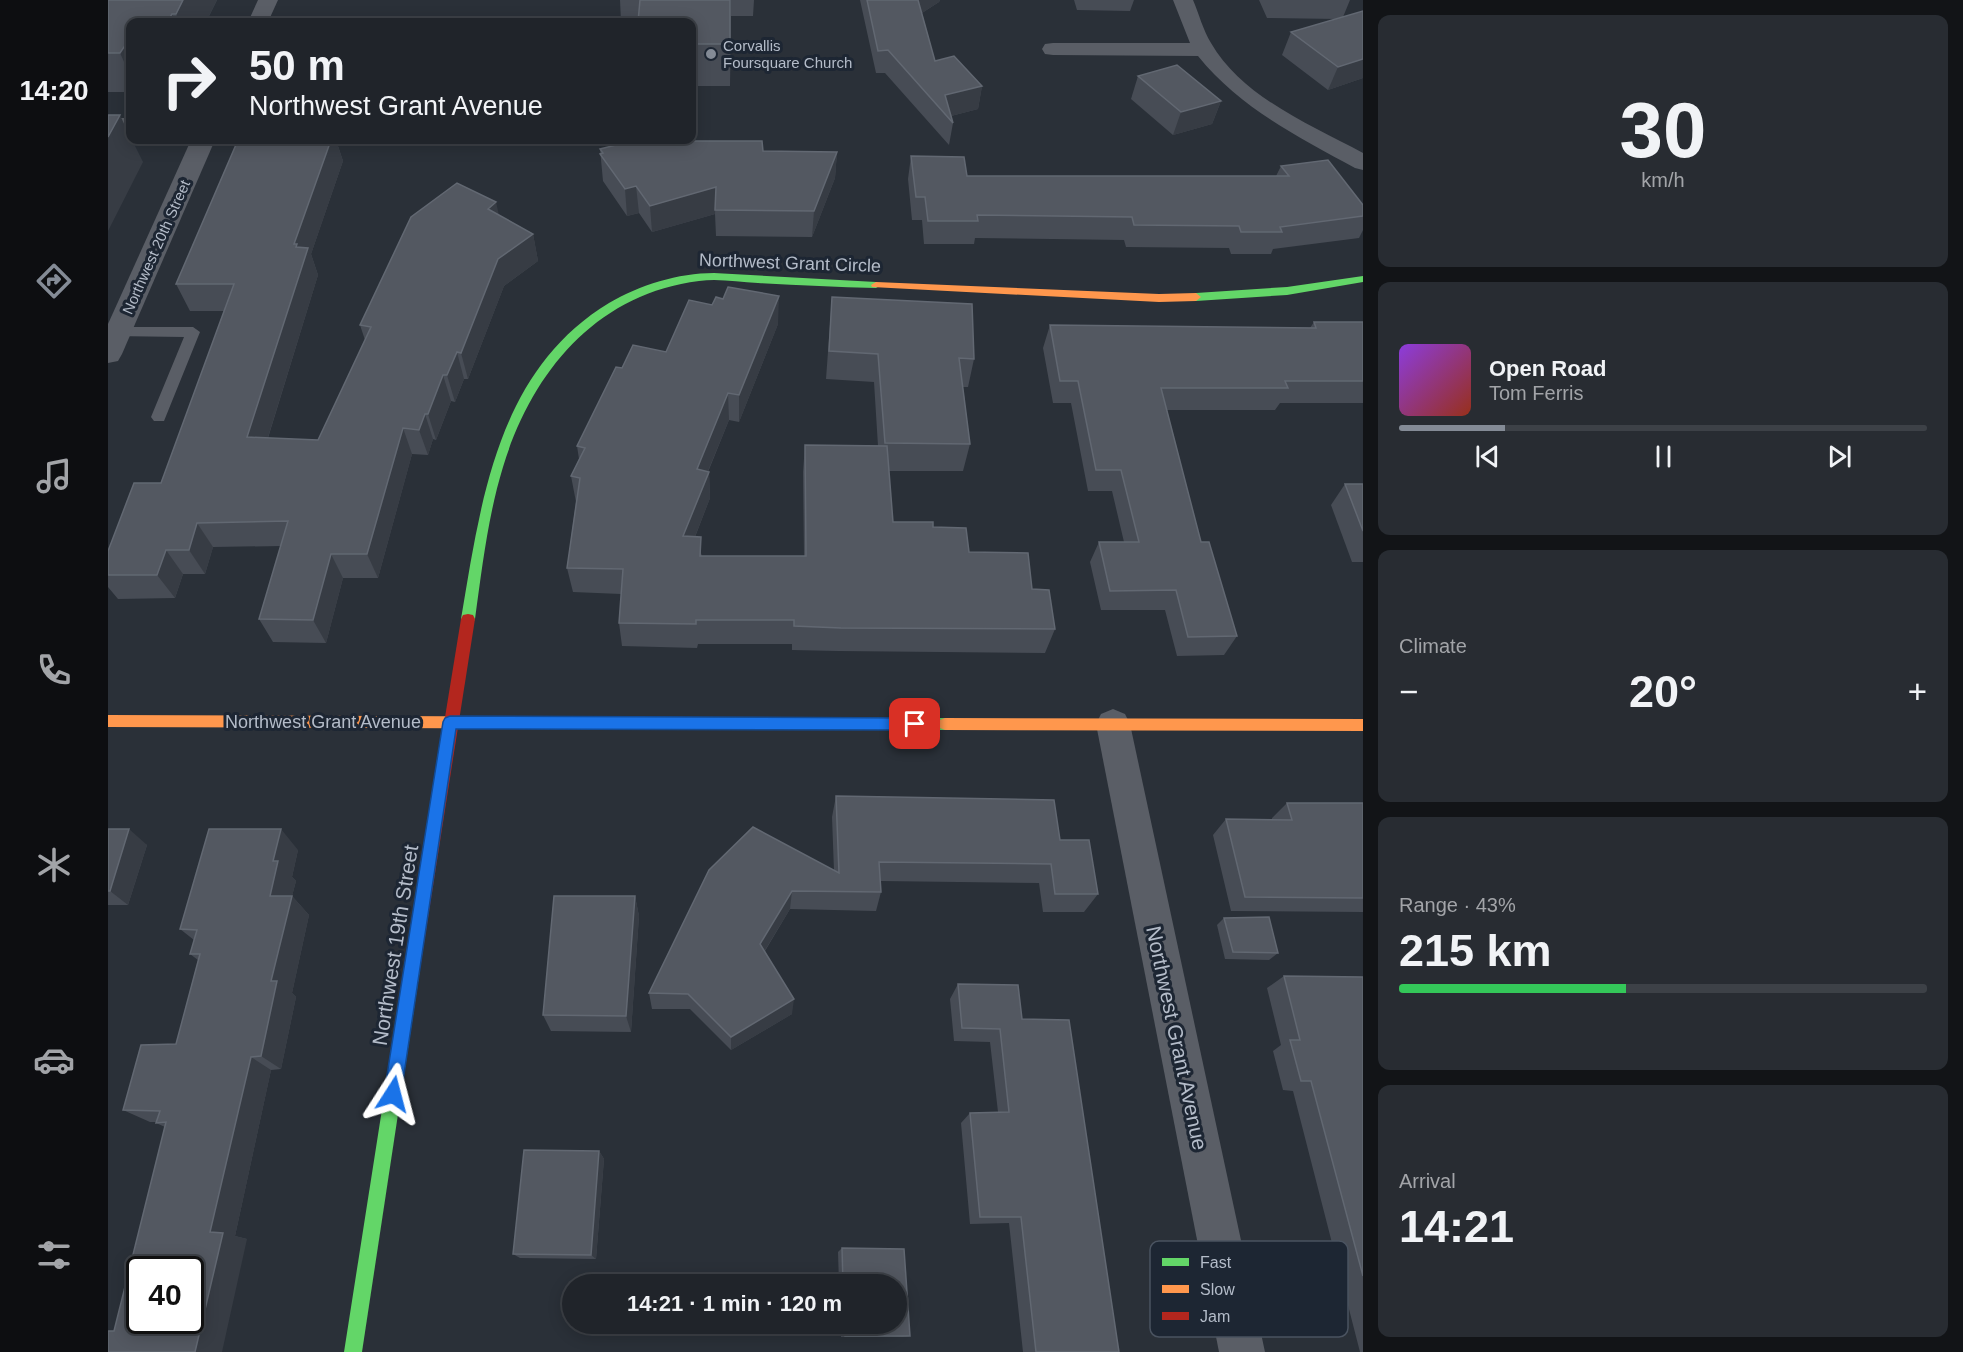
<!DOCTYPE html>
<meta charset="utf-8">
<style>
:root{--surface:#20242a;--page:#282c32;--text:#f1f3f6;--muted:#a2a4a8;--line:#3d4147;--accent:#848b96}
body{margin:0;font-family:Arial,sans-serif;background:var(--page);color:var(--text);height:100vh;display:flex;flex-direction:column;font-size:22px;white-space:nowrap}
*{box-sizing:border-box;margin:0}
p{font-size:20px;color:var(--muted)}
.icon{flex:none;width:33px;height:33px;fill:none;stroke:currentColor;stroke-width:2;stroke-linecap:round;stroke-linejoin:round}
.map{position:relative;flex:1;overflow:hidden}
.sheet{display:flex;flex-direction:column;gap:15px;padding:15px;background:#121417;width:600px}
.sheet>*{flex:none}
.hud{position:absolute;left:18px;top:18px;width:570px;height:126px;border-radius:12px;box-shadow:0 3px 15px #0003,0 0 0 2px var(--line);background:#20242a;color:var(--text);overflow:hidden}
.speed{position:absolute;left:18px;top:1256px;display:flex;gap:12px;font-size:30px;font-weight:700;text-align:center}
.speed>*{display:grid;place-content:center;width:78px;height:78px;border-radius:50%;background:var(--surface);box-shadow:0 3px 15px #0003,0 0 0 2px var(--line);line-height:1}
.speed .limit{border:3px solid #111;border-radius:9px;background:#fff;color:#111}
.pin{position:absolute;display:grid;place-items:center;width:51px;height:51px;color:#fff;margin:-26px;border-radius:12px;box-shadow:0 3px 9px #0006}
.me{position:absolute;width:66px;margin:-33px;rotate:9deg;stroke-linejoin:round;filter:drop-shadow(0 0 4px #0008)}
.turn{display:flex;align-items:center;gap:21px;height:126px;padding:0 24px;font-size:27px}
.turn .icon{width:78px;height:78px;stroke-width:2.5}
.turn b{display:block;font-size:42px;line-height:51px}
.big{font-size:45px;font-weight:700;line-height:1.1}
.sheet .tile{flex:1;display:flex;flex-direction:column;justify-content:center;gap:9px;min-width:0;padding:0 21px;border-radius:12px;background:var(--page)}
.sheet .dial{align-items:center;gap:0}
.dial b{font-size:78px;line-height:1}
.song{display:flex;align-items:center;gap:18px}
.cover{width:72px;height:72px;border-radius:9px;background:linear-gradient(135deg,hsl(270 70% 55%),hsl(10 70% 35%))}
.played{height:6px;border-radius:3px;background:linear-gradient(90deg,var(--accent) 20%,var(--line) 20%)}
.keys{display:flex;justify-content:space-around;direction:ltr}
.heat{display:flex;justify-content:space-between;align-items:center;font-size:33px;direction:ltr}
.charge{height:9px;border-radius:4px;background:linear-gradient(90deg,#34c759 43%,var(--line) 0)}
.trip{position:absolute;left:454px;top:1274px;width:345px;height:60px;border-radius:30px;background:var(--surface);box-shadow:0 3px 15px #0003,0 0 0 2px var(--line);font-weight:700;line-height:60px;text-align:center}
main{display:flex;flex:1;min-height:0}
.tabs{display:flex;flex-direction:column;width:108px;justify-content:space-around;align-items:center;background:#0d0e11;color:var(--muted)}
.tabs .icon{width:42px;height:42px}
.tabs .selected{color:var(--accent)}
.tabs b{font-size:27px;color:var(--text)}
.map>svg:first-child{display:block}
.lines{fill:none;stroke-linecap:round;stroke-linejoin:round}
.lane{fill:#5a5e66;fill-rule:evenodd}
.street{fill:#5a5e66;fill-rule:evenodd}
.fast{fill:#63d668;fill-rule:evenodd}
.slow{fill:#ff974d;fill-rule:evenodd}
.jam{fill:#b3261e;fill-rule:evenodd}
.wall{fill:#474c55}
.shaded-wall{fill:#373c44}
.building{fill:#535861;stroke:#626872;stroke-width:1.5;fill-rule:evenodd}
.route{fill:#1a73e8;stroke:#114b97;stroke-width:1.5}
.poi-dot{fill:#848b96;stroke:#1d2633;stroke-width:2}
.labels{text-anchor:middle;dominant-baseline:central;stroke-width:6;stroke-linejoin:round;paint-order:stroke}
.far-poi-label{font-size:15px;fill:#b4bcc9;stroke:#1d2633;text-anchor:start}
.far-street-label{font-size:15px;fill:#b4bcc9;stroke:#1d2633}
.street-label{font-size:18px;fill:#b4bcc9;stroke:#1d2633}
.near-street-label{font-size:21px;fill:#b4bcc9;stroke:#1d2633}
.key{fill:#1d2633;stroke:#4a5360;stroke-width:1.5}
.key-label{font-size:16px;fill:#b4bcc9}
</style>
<main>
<nav class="tabs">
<b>14:20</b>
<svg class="icon selected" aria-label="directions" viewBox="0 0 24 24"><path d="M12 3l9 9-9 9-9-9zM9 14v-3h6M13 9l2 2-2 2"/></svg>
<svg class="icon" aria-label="music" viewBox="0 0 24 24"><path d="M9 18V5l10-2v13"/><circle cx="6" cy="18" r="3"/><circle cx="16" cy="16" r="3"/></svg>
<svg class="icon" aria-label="phone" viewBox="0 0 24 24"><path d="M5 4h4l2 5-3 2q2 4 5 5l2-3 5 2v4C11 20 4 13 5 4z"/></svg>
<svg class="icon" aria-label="climate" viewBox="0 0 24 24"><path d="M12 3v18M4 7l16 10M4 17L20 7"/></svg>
<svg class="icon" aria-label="car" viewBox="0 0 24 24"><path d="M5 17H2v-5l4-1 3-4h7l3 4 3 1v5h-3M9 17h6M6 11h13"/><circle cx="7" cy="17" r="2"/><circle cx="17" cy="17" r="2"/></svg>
<svg class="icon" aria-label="filters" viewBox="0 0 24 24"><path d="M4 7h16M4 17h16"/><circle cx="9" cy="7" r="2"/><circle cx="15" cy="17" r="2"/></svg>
</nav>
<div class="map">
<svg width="1255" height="1352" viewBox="0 0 1255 1352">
<rect width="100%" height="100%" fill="#2a3038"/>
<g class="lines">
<polygon class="lane" points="10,327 85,327 92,332 56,421 46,421 43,417 76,337 5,336 3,332"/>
<g class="street">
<polygon points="150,0 170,0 160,22 140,22"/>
<path d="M1065 0H1085C1091 14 1095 30 1103 43 1134 97 1203 125 1255 153V170L1247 168C1189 136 1132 108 1090 56L945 55 937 54 934 49 937 44 945 43H1082Z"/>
<rect x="0" y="118" width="22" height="14"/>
<polygon points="83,140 107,140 14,354 10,361 0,363 0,324"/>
<polygon points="1005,709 1017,714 1022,724 1157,1352 1111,1352 988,724 993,714"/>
</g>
<g class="fast">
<path d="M606 273 768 282 773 285 768 288C729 287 689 285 650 283 630 282 610 278 591 281 488 294 424 372 395 467 380 516 374 568 367 619L365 623H355L353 619C373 501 389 371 501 303 532 285 570 273 606 273Z"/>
<polygon points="1255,276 1255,282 1179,295 1088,301 1083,297 1088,293 1179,287"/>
<polygon points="516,717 837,718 842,720 844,724 842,728 837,730 516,729 511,727 509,723 511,719"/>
<polygon points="304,961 310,964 312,969 254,1352 236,1352 296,969 298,964"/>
</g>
<g class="slow">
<polygon points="768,282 1051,294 1088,293 1093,297 1088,301 1051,302 764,287 763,285"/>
<polygon points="0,715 516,717 521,719 523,723 521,727 516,729 0,727"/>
<polygon points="837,718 1255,719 1255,731 837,730 832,728 830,724 832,720"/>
</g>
<polygon class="jam" points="360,614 365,615 367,619 312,969 310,974 304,977 298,974 296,969 353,619 355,615"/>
</g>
<g class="wall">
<polygon points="0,0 109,0 98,22 22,22 22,92 0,92"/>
<polygon points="512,0 646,0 645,16 623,16 622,86 584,86 584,22 513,22"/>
<polygon points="752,0 832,0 831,2 814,13 827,61 874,86 870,109 843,116 845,123 841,145 777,73 768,73"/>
<polygon points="966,0 1026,0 1022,11 969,10"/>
<polygon points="1151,0 1242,0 1235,17 1255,11 1255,78 1220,90 1174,55 1183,32 1230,19 1159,18"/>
<polygon points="1030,76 1113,101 1104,124 1065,135 1023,99"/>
<polygon points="177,140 228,140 235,161 203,254 210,275 160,438 210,440 257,340 252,325 391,215 425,234 430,261 396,286 360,379 356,379 347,402 343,401 328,440 325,439 320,455 304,454 270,578 235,578 218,643 165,642 151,619 173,546 105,547 97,574 75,574 67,598 10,599 0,587 0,551 53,483 116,311 82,311 68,284"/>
<polygon points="554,141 655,151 729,152 727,178 704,237 608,236 607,214 544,232 531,213 519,216 495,181 492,149"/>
<polygon points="803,156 859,176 1168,176 1173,166 1255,205 1255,230 1251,238 1165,249 1163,254 1123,254 1121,248 1018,247 1016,240 867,238 866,244 816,244 814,220 804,220 800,179"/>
<polygon points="724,297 866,359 860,387 855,387 862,444 855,471 781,471 785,522 825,527 861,552 924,589 947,629 937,653 730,651 684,650 684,644 590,644 589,648 514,646 511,623 513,594 465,592 459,568 468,502 463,476 471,459 469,446 514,368 558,352 670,324 631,422 621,420 600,472 601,472 602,498 587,537 594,556 696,556 695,472 697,445 770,446 766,382 718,379"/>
<polygon points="1206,322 1255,322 1255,403 1172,403 1167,410 1059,410 1093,542 1129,636 1116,655 1069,656 1057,610 993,610 982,562 991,542 1016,542 1004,491 980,491 963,403 945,403 935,348 942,325 1202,328"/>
<polygon points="1237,484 1255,484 1255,562 1244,562 1223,505"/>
<polygon points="728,796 952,840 990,894 976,912 935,912 931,883 772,881 773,892 768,911 682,909 657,951 684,1014 623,1050 582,1009 544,1009 541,993 601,870 726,871 724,817"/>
<polygon points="1179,803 1255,803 1255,912 1123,911 1105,835 1118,819 1164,820 1164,818"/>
<polygon points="0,829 39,845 20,905 0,905"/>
<polygon points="190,850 184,877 188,881 184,896 201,915 184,993 188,997 173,1069 163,1070 127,1236 139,1239 6,1331 57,1127 48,1123 48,1122 42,1122 15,1110 68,1044 90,960 82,954 86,940 72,929"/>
<polygon points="527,896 531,916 523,1032 443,1031 435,1015"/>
<polygon points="1116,918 1170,953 1161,960 1117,959 1109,925"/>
<polygon points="1176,976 1255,977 1255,1352 1252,1352 1185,1091 1175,1090 1165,1051 1173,1045 1159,988"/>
<polygon points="850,984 914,1019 1011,1352 915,1352 901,1223 862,1224 853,1123 862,1113 890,1112 882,1042 846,1041 842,999"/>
<polygon points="491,1151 496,1159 488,1259 412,1258 405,1254"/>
<polygon points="734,1248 796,1249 802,1336 795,1337 733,1337 732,1323 789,1323 789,1284 731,1284 730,1252"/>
</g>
<g class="shaded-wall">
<polygon points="75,0 109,0 98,22 71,22 68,14"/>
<polygon points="622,0 623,0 622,86"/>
<polygon points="808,0 832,0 831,2 806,18"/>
<polygon points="64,14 67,22 59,22"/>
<polygon points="16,47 22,62 22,75 12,53"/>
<polygon points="1255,59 1255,78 1220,90 1230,67"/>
<polygon points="874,86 870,109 839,117 837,95"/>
<polygon points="1113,101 1104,124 1065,135 1073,112"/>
<polygon points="12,115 22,137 22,140 24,140 35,162 0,231 0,137"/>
<polygon points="223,140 228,140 235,161 203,254 210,275 152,463 139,437 186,244"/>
<polygon points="729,152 727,178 704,237 706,211"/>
<polygon points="528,186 531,213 519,216 517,189"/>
<polygon points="608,187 607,214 544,232 542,206"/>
<polygon points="388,202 394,229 380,209"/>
<polygon points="425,234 430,261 396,286 360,379 353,353 390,259"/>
<polygon points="671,296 670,324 631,422 631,395"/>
<polygon points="349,352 356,379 347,402 339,375"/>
<polygon points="335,375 343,401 328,440 320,414"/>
<polygon points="620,393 621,420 590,495 589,469"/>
<polygon points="317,414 325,439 320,455 311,430"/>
<polygon points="295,428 304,454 270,578 259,554"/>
<polygon points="601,472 602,498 577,562 575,536"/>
<polygon points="89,523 105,547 97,574 81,550"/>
<polygon points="58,550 75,574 67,598 49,575"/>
<polygon points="223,554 235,578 218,643 205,620"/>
<polygon points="21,829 39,845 20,905 2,891"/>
<polygon points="173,829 190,850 184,877 188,881 184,896 201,915 184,993 188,997 173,1069 153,1056 163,981 162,896 165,861"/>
<polygon points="684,891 682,909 651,960 652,944"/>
<polygon points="527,896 531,916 523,1032 518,1016"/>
<polygon points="686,999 684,1014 623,1050 623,1037"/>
<polygon points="143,1057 163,1070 127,1236 139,1239 114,1352 87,1352 102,1232"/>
<polygon points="491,1151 496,1159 488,1259 483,1255"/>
</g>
<g class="building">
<polygon points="0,0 75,0 68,14 64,14 59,22 22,22 22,47 16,47 12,53 0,53"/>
<polygon points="532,0 622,0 622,44 584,44 584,22 530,22"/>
<polygon points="759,0 810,0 827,61 846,56 874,86 837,95 845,123 780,50 770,51"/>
<polygon points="1255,11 1255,59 1230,67 1183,32"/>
<polygon points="1069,65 1113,101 1073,112 1030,76"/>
<polygon points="0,115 12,115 0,137"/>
<polygon points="130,140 223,140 186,244 189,244 188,247 200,248 139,437 210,440 263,327 252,325 303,217 349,183 388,202 380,209 425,234 390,259 353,353 349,352 339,375 335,375 320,414 317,414 311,430 295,428 259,554 223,554 205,620 151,619 180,521 89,523 81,550 58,550 49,575 0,575 0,551 26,483 53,483 126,284 68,284"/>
<polygon points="528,140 552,140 554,141 654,141 655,151 729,152 706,211 607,210 608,187 542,206 528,186 517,189 492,154 495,153 492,149"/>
<polygon points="803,156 856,157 859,176 1181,176 1173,166 1220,160 1255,205 1255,216 1172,227 1174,232 1133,232 1131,226 1026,225 1024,217 869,215 870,221 820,221 817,197 808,197"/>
<polygon points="620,287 671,296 631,395 620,393 589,469 601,472 575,536 593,537 592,556 698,556 697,445 779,446 785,522 825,522 825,527 858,528 861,552 920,553 924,589 941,590 947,629 733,628 686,626 686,620 588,620 588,624 511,623 515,569 459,568 472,478 463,476 477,448 469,446 508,367 514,368 525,345 558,352 581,300 604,305 608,297 615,299"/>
<polygon points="724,297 864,304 866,359 851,358 862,444 777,443 770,354 721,351"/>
<polygon points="1206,322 1255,322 1255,381 1177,381 1180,388 1053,388 1093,542 1101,542 1129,636 1080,637 1068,590 1002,591 991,542 1031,542 1013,470 988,470 970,381 952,381 942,325 1208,328"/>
<polygon points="1237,484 1255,484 1255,531"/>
<polygon points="728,796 946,800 952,840 981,840 990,894 947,894 943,864 771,862 773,892 684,891 652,944 686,999 623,1037 580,994 541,993 601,870 645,827 731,873"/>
<polygon points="1179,803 1255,803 1255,898 1137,897 1118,819 1184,820"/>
<polygon points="0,829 21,829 2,891 0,891"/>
<path d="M101 829H173L165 861H170L162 896H184L163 981H169L153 1056 143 1057 102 1232 115 1233 87 1352H0V1331H6L58 1122 48 1123 52 1111 15 1110 33 1045 68 1044 92 954H82L89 930 72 929ZM32 1269H82V1320H32Z"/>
<polygon points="446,896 527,896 518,1016 435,1015"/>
<polygon points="1161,917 1170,953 1125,952 1116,918"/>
<polygon points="1176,976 1255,977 1255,1276 1203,1081 1193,1081 1182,1040 1192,1040"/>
<polygon points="850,984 910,985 914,1019 961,1020 1011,1352 928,1352 913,1217 872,1217 862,1113 901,1112 892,1029 854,1028"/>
<polygon points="416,1150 491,1151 483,1255 405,1254"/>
<polygon points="734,1248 796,1249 802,1336 737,1336 736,1323 789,1323 789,1284 735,1284"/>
</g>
<polygon class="route" points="342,716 807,718 812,720 814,724 812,728 807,730 348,729 293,1094 291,1100 285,1103 279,1100 276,1094 335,722 337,718"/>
<circle class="poi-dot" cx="603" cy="54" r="6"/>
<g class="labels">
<g class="far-poi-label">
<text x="615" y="45">Corvallis<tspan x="615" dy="17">Foursquare Church</tspan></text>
</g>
<g class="far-street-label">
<text transform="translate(48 247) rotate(-66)">Northwest 20th Street</text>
</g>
<g class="street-label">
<text transform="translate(682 263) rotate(2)">Northwest Grant Circle</text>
<text x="215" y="722">Northwest Grant Avenue</text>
</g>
<g class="near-street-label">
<text transform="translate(287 945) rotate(-81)">Northwest 19th Street</text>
<text transform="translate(1069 1038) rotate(78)">Northwest Grant Avenue</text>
</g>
</g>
<rect x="1042" y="1241" width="198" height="96" rx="9" class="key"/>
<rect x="1054" y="1258" width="27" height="8" fill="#63d668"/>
<rect x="1054" y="1285" width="27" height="8" fill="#ff974d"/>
<rect x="1054" y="1312" width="27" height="8" fill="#b3261e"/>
<g class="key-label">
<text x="1092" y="1268">Fast</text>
<text x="1092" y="1295">Slow</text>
<text x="1092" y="1322">Jam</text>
</g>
</svg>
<div class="speed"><div class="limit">40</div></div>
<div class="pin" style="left:807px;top:724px;background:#d93025"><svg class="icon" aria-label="arrive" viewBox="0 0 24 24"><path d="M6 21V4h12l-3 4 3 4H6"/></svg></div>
<svg class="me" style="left:285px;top:1094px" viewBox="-20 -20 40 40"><path d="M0-17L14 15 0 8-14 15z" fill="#1a73e8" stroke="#fff" stroke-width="4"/></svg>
<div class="trip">14:21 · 1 min · 120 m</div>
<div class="hud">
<div class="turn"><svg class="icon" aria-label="right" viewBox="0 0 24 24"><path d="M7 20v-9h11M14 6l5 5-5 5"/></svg><div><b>50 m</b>Northwest Grant Avenue</div></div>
</div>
</div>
<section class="sheet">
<div class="tile dial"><b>30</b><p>km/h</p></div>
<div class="tile">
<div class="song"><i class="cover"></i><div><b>Open Road</b><p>Tom Ferris</p></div></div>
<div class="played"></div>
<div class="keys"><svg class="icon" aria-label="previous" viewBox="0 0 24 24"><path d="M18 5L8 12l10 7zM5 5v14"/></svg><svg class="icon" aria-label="pause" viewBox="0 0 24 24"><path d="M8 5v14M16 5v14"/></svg><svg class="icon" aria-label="next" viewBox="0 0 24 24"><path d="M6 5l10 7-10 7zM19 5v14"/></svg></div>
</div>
<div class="tile"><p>Climate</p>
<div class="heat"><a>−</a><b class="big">20°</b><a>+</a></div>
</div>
<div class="tile"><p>Range · 43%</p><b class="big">215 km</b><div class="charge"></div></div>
<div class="tile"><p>Arrival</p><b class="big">14:21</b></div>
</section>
</main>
